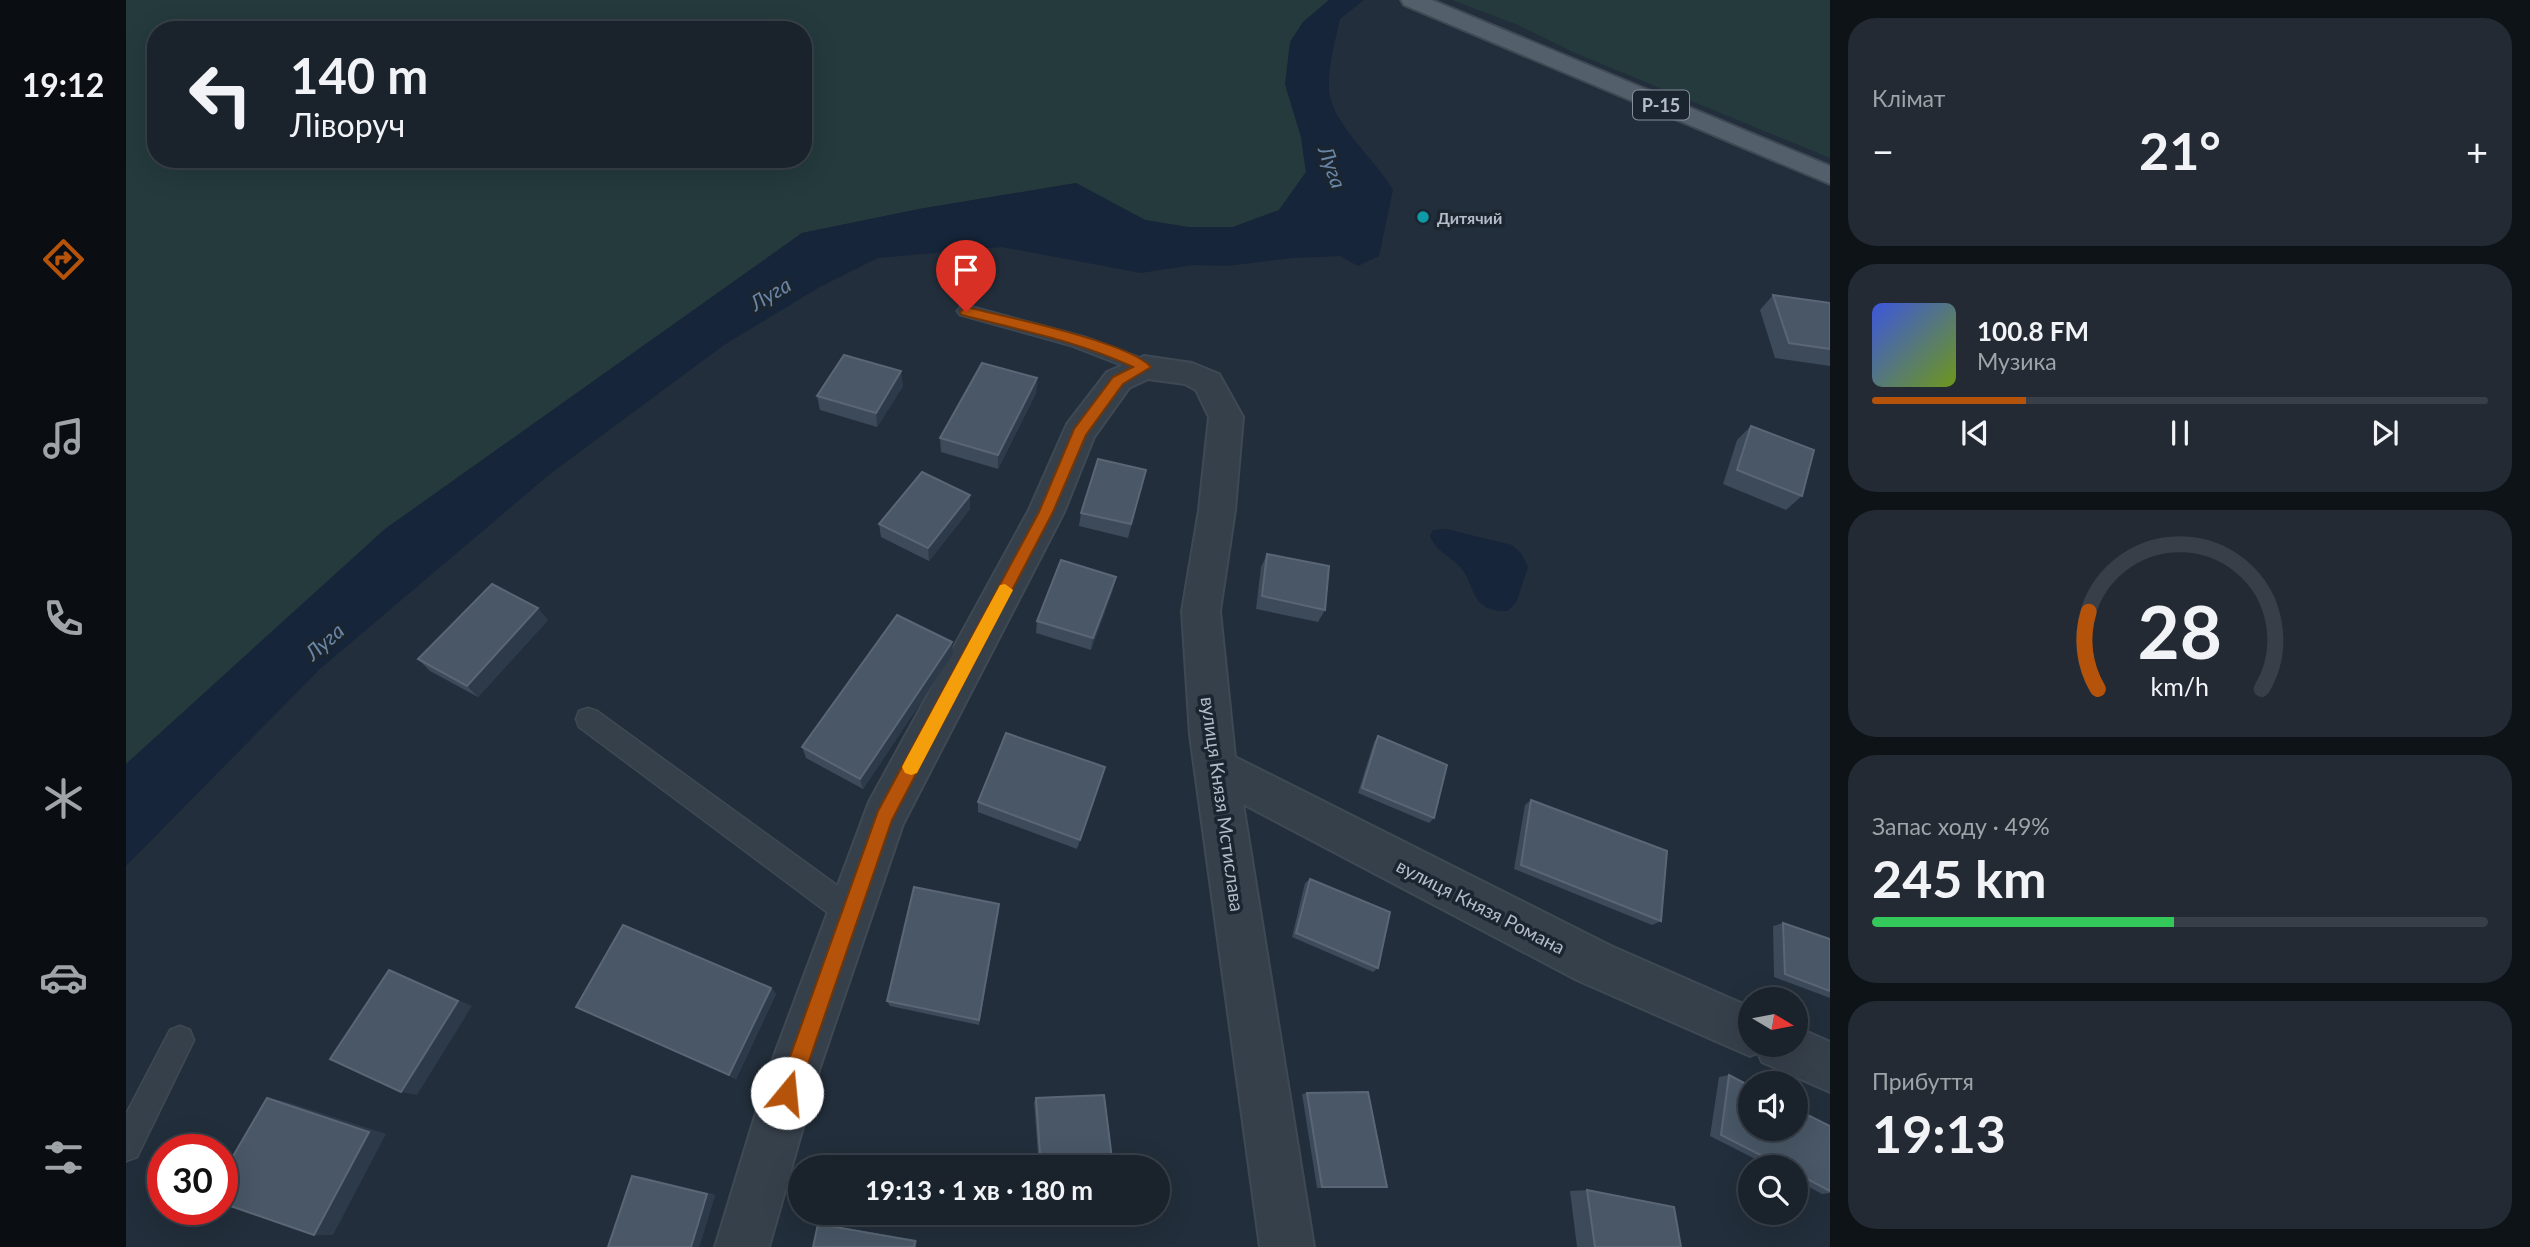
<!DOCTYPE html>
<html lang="uk">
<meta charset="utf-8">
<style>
:root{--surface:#1a222c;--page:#232a34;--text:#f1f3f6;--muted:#9fa4a9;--line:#383f48;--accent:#b45309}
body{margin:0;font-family:Lato,sans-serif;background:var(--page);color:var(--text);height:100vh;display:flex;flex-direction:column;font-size:26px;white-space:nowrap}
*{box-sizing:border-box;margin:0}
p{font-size:23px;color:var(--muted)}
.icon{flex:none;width:38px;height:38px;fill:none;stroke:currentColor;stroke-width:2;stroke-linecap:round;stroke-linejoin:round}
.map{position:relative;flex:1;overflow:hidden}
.sheet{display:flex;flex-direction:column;gap:18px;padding:18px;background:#0e1318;width:700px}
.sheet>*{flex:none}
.guide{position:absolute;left:21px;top:21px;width:665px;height:147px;border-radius:28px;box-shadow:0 7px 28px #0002,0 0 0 2px var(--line);background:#1a222c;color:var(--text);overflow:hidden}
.needle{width:46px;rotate:100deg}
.fabs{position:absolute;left:1612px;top:987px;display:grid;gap:14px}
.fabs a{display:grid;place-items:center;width:70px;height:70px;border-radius:50%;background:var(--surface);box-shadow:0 7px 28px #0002,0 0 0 2px var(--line);font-size:35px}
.speed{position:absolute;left:21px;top:1134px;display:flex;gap:14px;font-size:35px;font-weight:700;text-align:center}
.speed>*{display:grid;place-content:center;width:91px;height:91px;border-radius:50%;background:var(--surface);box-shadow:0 7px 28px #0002,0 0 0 2px var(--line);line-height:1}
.speed .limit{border:10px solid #d22;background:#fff;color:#111}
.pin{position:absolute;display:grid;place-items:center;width:60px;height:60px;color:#fff;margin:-72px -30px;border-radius:50% 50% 50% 0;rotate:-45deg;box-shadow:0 0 7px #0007}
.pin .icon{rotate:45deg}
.me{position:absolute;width:77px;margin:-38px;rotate:17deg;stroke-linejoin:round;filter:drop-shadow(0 0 5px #0008)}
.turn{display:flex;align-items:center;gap:24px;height:147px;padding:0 28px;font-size:32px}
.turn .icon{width:91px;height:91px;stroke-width:2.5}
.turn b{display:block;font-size:49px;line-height:60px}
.big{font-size:52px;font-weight:700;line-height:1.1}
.sheet .tile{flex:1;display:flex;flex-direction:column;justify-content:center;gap:10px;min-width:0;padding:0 24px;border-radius:28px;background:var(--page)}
.sheet .dial{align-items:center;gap:0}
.dial svg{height:182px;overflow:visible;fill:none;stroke:var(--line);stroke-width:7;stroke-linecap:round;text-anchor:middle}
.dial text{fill:var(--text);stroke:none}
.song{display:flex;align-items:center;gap:21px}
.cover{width:84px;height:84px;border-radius:10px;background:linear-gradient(135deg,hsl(230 70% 55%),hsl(80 70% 35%))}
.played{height:7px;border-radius:4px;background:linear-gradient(90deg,var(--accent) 25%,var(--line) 25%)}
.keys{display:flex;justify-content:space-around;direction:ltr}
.heat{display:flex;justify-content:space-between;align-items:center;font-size:38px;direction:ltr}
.charge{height:10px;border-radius:5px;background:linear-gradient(90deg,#34c759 49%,var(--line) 0)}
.trip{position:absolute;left:662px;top:1155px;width:382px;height:70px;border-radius:35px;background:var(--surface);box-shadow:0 7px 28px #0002,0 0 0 2px var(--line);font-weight:700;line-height:70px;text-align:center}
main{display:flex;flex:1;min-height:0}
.tab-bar{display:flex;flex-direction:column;width:126px;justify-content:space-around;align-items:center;background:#0a0e12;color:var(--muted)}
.tab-bar .icon{width:49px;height:49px}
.tab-bar .selected{color:var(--accent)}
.tab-bar b{font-size:32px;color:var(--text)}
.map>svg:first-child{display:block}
.green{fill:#243a3c;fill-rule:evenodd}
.water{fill:#162539}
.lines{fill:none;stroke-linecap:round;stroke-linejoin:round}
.lane-casing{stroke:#3f4954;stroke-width:3}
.street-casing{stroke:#3f4954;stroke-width:4}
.primary-casing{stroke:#3f4954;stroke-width:4}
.lane{fill:#36404b;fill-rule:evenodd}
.street{fill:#36404b;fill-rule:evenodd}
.primary{fill:#545f6c;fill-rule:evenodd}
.wall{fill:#3d4a5a}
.shaded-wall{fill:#2d3a49}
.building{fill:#495766;stroke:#5a6675;stroke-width:2}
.route{fill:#b45309;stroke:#753606;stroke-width:2}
.slow{fill:#f59e0b}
.culture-dot{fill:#0f9aa8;stroke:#1b2530;stroke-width:2.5}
.labels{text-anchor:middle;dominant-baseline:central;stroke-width:7;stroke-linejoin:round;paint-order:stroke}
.far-poi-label{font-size:16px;font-weight:bold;fill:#b2bbc7;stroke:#1b2530;text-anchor:start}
.shield{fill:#1b2530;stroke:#858e9a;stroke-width:2}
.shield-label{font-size:18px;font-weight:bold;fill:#b2bbc7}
.street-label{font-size:19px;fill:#b2bbc7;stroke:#1b2530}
.water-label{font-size:21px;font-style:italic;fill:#6a86a6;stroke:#1b2530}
</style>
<main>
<nav class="tab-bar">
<b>19:12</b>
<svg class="icon selected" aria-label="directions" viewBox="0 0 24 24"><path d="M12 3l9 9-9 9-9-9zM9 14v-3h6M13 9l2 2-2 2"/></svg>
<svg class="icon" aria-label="music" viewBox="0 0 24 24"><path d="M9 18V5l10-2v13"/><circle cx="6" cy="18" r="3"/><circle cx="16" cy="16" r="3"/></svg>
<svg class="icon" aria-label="phone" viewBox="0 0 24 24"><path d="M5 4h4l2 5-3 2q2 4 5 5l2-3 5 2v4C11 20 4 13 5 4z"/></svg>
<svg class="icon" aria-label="climate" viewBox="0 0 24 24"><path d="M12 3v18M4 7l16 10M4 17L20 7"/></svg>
<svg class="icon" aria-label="car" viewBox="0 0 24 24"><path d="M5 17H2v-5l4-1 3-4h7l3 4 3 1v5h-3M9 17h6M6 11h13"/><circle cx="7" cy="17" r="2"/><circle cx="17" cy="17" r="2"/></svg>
<svg class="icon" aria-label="filters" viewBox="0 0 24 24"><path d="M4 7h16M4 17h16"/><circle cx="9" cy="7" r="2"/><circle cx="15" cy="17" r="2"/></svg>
</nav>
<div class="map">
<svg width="1704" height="1247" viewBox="0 0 1704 1247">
<rect width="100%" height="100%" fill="#222e3b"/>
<g class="green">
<path d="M0 0H1203L1177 22 1159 84 1175 137 1180 172 1153 210 1107 227H1062L1019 220 950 183 793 209 676 233 259 529 0 764ZM30 30H677V159H30Z"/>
<polygon points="1326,0 1704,0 1704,158 1449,53 1392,25"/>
</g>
<g class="water">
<path d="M1203 0H1238L1214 19C1209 41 1202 67 1203 90 1205 123 1250 160 1267 190L1253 256 1232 266 1214 256 1167 258 1101 266 1067 265 1015 273 876 247 752 258 692 288 598 345 424 474 194 669 0 866V764L259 529 676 233 793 209 950 183 1019 220 1062 227H1107L1153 210 1180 172 1175 137 1159 84 1164 42 1177 22Z"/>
<path d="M1320 529 1386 545 1396 554 1402 567 1390 603 1381 611C1343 612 1351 586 1334 567 1323 555 1310 551 1304 536L1307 530Z"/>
</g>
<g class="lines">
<defs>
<g id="lane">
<polygon points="840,305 959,337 1025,362 1027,367 1025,372 1018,374 946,346 834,315 831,311 834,307"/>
<polygon points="462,708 471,711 734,902 738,912 734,922 724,926 714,922 453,727 450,719 453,711"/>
<polygon points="54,1026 64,1030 68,1040 11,1157 0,1161 0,1114 44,1030"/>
</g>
<polygon id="street" points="1018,356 1066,363 1093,374 1117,417 1109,510 1094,611 1109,757 1485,946 1624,1007 1624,1045 1670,1045 1670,1027 1704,1042 1704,1092 1636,1062 1632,1053 1624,1056 1451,980 1117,804 1188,1247 1134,1247 1064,735 1056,611 1073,510 1083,417 1070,390 1059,384 1022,379 1003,388 968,437 938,512 777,824 694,1067 643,1247 589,1247 644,1067 743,802 903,510 941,424 981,372"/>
<polygon id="primary" points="1275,0 1306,0 1704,166 1704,184 1278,5"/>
</defs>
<use href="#lane" class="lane-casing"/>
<use href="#street" class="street-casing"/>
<use href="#primary" class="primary-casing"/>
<use href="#lane" class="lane"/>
<use href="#street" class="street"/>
<use href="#primary" class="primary"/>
</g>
<g class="wall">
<polygon points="1647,295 1704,303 1704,366 1649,358 1634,310"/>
<polygon points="911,378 910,393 872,469 815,452 814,438"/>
<polygon points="777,386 751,427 694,410 691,396"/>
<polygon points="1625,426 1676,496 1660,510 1597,484 1611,440"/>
<polygon points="1020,470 1002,538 953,526 955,513"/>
<polygon points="844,495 844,509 803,561 755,537 753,524"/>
<polygon points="1141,554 1199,610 1192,622 1130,609 1135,567"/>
<polygon points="987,590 965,650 910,633 911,621"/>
<polygon points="422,620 352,697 304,671 292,659"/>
<polygon points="827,654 737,789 680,758 676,747"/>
<polygon points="1252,736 1308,818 1303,823 1232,793 1248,742"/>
<polygon points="979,767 951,849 852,812 852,802"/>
<polygon points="1405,800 1535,921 1526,925 1388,869 1399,805"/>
<polygon points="1184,879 1252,968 1247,972 1166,937 1179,883"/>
<polygon points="873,904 853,1025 764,1006 761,1001"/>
<polygon points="1657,923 1704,939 1704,998 1648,977 1647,926"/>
<polygon points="645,988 650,994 610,1079 450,1007"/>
<polygon points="1603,1075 1704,1126 1704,1193 1696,1194 1670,1180 1670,1167 1645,1167 1584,1136 1593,1077"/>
<polygon points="1181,1093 1255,1187 1191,1188 1176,1094"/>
<polygon points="910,1098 987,1167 913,1167 908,1102"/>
<polygon points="506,1176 516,1177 589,1195 573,1247"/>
<polygon points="1461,1190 1555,1247 1451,1247 1444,1191"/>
<polygon points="692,1224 696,1224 791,1240 790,1247 687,1247"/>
</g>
<g class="shaded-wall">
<polygon points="775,371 777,386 751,427 750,413"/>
<polygon points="911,378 910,393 872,469 872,455"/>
<polygon points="844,495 844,509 803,561 802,548"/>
<polygon points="990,577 987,590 965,650 967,638"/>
<polygon points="412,608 422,620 352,697 341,686"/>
<polygon points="826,642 827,654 737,789 734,779"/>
<polygon points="873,904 873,912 853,1025 853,1020"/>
<polygon points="263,970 346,1006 291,1095 275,1092"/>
<polygon points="645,988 650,994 610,1079 603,1075"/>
<polygon points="141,1098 161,1102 260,1134 207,1235 188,1235"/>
<polygon points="581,1194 589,1195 573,1247 565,1247"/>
</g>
<g class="building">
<polygon points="1647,295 1704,303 1704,349 1663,343"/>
<polygon points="718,355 775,371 750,413 691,396"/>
<polygon points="856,363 911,378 872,455 814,438"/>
<polygon points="1625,426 1688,450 1676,496 1611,470"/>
<polygon points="972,459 1020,470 1005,524 955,513"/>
<polygon points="796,472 844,495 802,548 753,524"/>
<polygon points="1141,554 1203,566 1199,610 1136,596"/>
<polygon points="935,560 990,577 967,638 911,621"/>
<polygon points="366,584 412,608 341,686 292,659"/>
<polygon points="771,615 826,642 734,779 676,747"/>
<polygon points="880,733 979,767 954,840 852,802"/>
<polygon points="1252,736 1321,765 1308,818 1236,788"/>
<polygon points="1405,800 1541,851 1535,921 1395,865"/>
<polygon points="1184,879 1264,912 1252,968 1170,933"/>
<polygon points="788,887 873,904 853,1020 761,1001"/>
<polygon points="1657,923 1704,939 1704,991 1659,974"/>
<polygon points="497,925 645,988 603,1075 450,1007"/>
<polygon points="263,970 332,1001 275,1092 204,1059"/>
<polygon points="1603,1075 1624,1086 1624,1129 1670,1129 1670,1109 1704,1126 1704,1191 1670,1173 1670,1167 1658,1167 1595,1135"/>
<polygon points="1242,1092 1261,1187 1196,1187 1181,1093"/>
<polygon points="978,1095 987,1167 915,1167 910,1098"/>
<polygon points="141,1098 243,1132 188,1235 96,1203 96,1175"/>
<polygon points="506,1176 581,1194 565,1247 482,1247"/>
<polygon points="1461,1190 1548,1207 1555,1247 1469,1247"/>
<polygon points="692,1224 789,1241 788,1247 687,1247"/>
</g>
<path class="route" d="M840 307C877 316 1003 342 1025 367L997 384 960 435 927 512 766 820 672 1093 669 1100 661 1103 654 1100 651 1093 752 811 913 512 948 429 987 377 1007 367C952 341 894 330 836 315L834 312Z"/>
<polygon class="slow" points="879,584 887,590 791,773 785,775 779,773 776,767 779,761 874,585"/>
<circle class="culture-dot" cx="1297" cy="217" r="7"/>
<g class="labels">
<g class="far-poi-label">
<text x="1311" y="217">Дитячий</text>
</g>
<rect class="shield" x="1507" y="90.5" width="56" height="29" rx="5"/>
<g class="shield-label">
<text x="1535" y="105">Р-15</text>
</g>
<g class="street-label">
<text transform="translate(1097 804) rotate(82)">вулиця Князя Мстислава</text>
<text transform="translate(1355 906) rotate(27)">вулиця Князя Романа</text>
</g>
<g class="water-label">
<text transform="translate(1207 167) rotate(70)">Луга</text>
<text transform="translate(644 293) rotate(-31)">Луга</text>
<text transform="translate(198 641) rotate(-41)">Луга</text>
</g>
</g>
</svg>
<div class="fabs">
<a><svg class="needle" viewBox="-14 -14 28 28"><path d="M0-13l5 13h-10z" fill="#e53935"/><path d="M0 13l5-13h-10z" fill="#9fa4a9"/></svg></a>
<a><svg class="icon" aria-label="sound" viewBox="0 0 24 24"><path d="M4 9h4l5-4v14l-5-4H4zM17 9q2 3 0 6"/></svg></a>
<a><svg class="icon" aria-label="search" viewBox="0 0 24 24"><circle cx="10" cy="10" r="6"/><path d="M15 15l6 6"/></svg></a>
</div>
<div class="speed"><div class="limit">30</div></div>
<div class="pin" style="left:840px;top:312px;background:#d93025"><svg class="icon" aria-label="arrive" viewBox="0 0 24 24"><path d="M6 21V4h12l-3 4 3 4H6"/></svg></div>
<svg class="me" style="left:661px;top:1093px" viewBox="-20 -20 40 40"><circle r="19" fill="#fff"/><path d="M0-13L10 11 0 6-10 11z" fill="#b45309"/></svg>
<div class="trip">19:13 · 1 хв · 180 m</div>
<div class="guide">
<div class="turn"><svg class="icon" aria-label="left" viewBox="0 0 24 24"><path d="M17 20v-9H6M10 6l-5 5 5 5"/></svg><div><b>140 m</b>Ліворуч</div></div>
</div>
</div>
<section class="sheet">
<div class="tile"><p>Клімат</p>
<div class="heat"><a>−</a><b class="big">21°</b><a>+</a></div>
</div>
<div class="tile">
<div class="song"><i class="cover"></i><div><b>100.8 FM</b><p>Музика</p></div></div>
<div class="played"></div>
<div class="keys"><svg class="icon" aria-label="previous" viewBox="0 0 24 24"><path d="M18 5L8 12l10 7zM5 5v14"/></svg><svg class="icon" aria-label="pause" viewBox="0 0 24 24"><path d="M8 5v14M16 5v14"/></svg><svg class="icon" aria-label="next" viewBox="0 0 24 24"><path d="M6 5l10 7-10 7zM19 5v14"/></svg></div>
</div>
<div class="tile dial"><svg viewBox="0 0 100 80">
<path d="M14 69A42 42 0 1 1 86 69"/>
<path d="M14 69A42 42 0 0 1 10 35" stroke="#b45309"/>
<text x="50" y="56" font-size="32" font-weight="700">28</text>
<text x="50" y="72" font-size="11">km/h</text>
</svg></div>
<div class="tile"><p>Запас ходу · 49%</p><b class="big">245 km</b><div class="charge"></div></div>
<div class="tile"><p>Прибуття</p><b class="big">19:13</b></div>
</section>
</main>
